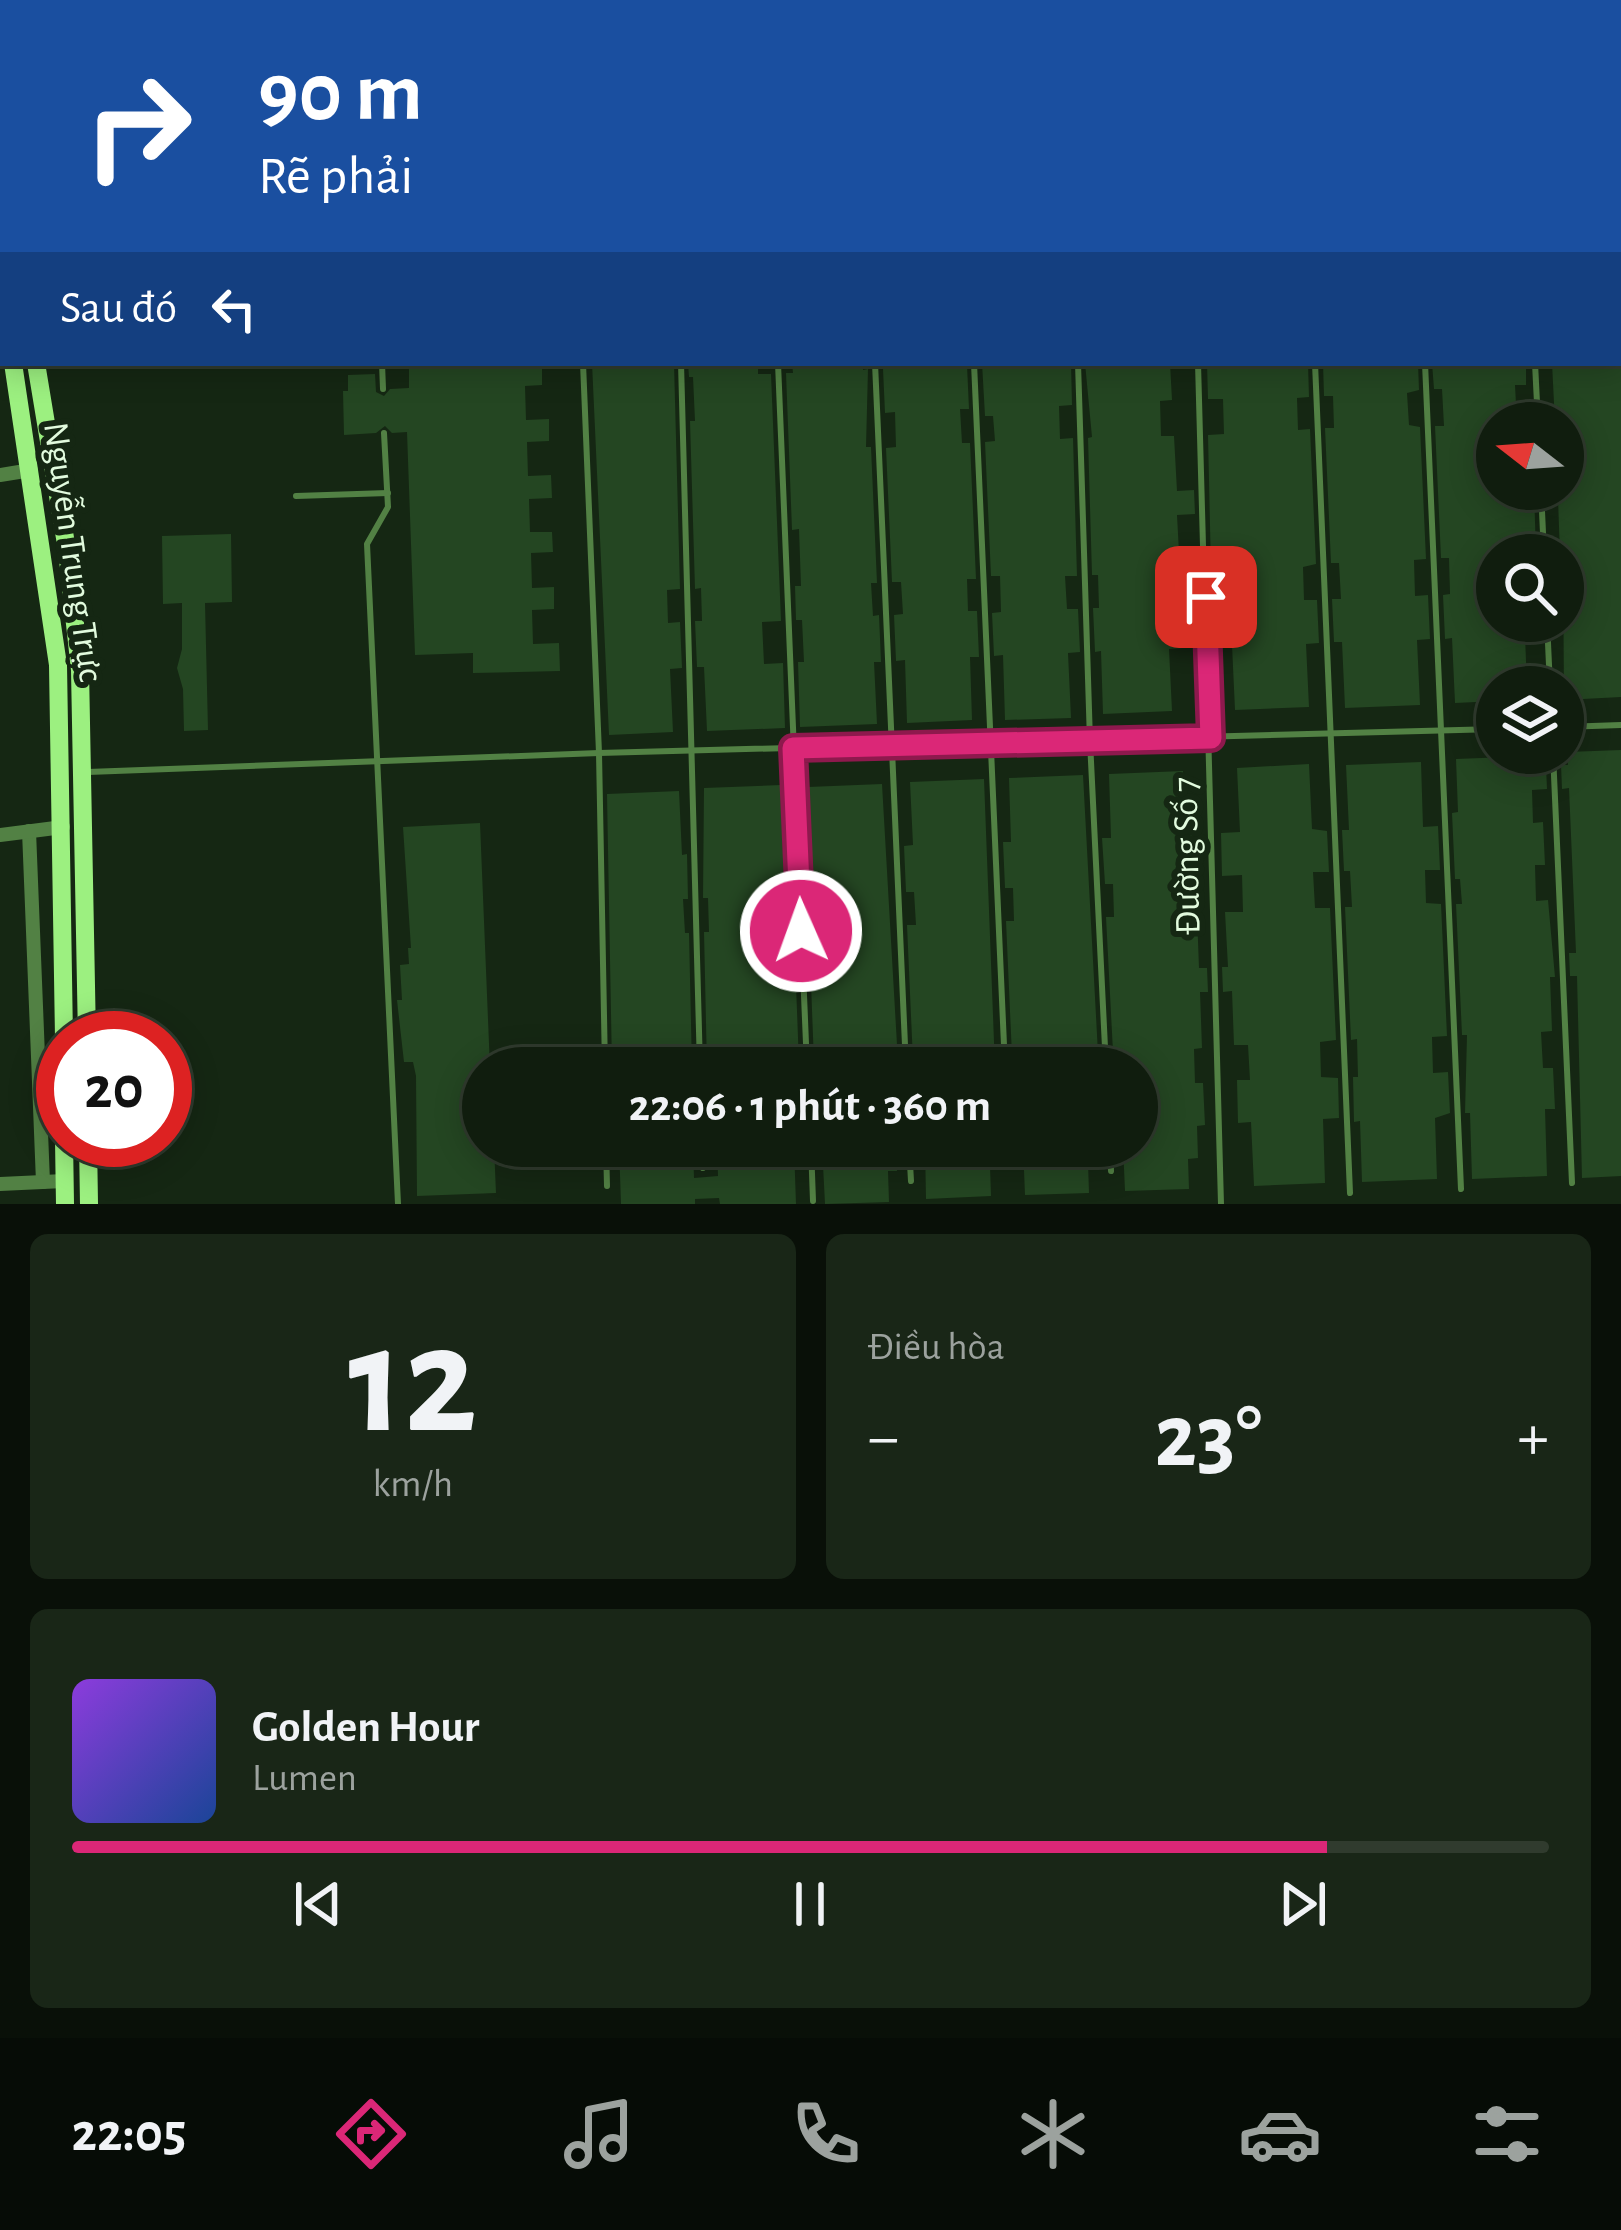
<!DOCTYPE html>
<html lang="vi">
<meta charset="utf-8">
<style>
:root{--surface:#101d0e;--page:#192617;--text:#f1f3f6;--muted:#9ca29e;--line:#303b2e;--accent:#db2777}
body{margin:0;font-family:"Alegreya Sans",sans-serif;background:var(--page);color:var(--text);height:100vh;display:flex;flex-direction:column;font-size:45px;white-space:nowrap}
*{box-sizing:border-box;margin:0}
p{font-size:39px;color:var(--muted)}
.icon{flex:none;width:66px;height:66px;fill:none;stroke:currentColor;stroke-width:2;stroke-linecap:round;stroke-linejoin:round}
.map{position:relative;height:1204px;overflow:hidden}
.sheet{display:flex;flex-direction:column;gap:30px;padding:30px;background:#091008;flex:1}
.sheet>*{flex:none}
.top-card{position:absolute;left:0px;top:0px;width:1623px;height:366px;box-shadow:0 6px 30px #0003,0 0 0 3px var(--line);background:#1a4fa0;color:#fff;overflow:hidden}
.needle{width:78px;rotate:287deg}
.fabs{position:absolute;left:1476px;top:402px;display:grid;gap:24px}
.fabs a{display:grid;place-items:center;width:108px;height:108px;border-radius:50%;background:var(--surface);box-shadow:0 6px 30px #0003,0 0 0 3px var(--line);font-size:60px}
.speed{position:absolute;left:36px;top:1011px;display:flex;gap:24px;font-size:60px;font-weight:700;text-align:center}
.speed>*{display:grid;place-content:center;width:156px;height:156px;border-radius:50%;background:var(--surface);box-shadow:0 6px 30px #0003,0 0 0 3px var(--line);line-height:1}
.speed .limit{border:18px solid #d22;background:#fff;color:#111}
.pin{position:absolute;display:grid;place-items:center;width:102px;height:102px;color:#fff;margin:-51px;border-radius:24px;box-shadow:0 6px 18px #0006}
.me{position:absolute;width:132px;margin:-66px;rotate:358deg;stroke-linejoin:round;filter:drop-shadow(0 0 9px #0008)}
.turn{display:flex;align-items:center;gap:42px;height:252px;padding:0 60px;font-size:54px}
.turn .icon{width:156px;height:156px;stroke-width:2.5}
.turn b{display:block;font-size:84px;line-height:102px}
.then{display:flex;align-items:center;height:114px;padding:0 60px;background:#0003;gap:24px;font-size:45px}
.big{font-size:90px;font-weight:600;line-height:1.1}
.sheet .card{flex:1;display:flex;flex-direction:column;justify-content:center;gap:18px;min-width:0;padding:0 42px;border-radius:18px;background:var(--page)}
.sheet .dial{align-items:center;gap:0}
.dial b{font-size:156px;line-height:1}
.song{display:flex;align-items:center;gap:36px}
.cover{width:144px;height:144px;border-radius:18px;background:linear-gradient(135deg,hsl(270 70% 55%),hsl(220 70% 35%))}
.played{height:12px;border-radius:6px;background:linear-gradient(90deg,var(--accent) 85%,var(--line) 85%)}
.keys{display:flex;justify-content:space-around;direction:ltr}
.heat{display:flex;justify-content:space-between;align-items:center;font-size:66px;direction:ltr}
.sheet .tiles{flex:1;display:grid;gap:30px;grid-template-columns:1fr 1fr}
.card:last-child{grid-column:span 2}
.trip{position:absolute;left:462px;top:1047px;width:696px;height:120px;border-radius:60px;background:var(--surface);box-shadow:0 6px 30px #0003,0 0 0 3px var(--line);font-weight:600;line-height:120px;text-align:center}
.menu{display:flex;height:192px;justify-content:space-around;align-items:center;background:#060c06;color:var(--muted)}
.menu .icon{width:84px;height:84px}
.menu .current{color:var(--accent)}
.menu b{font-size:54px;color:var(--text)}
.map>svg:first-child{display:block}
.building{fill:#244622}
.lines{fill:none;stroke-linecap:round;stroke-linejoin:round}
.service{stroke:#528144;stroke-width:6}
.minor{stroke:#528144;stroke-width:14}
.secondary{stroke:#9cf080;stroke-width:18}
.route-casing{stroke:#8e194d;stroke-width:30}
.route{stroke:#db2777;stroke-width:21}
.labels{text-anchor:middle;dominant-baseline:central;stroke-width:12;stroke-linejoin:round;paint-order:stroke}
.street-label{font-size:36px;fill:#e2fbde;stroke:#152713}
</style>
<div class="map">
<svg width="1621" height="1204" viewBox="0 0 1621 1204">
<rect width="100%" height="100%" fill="#152713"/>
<g class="building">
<polygon points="453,363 453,368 542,365 542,385 525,386 526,420 549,419 549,441 527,442 528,476 551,475 552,498 529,499 530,532 552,532 553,552 531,553 532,588 554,587 554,609 532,610 533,644 559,643 560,671 473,673 473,653 415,655 407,432 392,433 385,426 376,433 344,435 343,391 348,391 348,375 375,374 376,392 384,396 390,389 409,388 409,364"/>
<polygon points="592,363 674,363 680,589 667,590 668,623 680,622 682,668 670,669 673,732 609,735"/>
<polygon points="688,363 758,363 758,374 771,374 781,621 762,622 764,664 783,663 785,728 707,731 704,667 697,667 695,621 702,621 701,588 695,589 690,421 695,421 693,377 689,377"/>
<polygon points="792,363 863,363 863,370 868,369 866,447 871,447 877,583 871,583 873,616 879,615 881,662 874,662 877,724 800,727 798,662 804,662 802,620 796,620 795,586 801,586 799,529 792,530 786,373 793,373"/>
<polygon points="893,363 967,365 969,409 960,409 962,443 970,443 976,579 967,579 968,611 977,611 979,657 970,657 972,720 907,723 905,660 896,661 894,615 903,614 901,582 892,582 886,448 896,447 895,412 885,413 883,369 893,369"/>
<polygon points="982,363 1071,363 1072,405 1059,406 1060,439 1073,438 1077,576 1065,576 1067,609 1078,609 1080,652 1068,653 1071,718 1005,720 1003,655 994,656 992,613 1001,612 1000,576 991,576 985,442 995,441 993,416 985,416"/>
<polygon points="1085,363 1170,363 1172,400 1160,401 1161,436 1174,436 1177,491 1194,490 1195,514 1177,515 1180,571 1166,572 1168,607 1182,606 1183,648 1169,649 1172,711 1103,714 1101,651 1095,652 1093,608 1099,608 1098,575 1092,575 1088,438 1092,437"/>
<polygon points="1207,363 1308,363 1309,397 1297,398 1298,430 1310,429 1316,564 1303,567 1304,600 1317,600 1319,643 1306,644 1309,707 1235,710 1232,645 1213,646 1212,604 1231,603 1229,570 1211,571 1208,435 1224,434 1223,399 1208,399"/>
<polygon points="1323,363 1418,363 1419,390 1407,393 1409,425 1420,427 1426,559 1414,560 1415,596 1428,595 1430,639 1417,640 1420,705 1345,708 1342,642 1334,642 1332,599 1341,599 1339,563 1331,563 1325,428 1334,428 1333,396 1324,396"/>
<polygon points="1432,363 1526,363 1526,385 1515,385 1517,423 1497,423 1497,489 1534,489 1536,554 1497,555 1497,621 1536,621 1537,635 1525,635 1527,687 1497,687 1497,701 1455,703 1452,638 1445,639 1443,595 1450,594 1449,558 1441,558 1435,426 1444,426 1442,389 1434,389"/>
<polygon points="1552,363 1621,363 1621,697 1564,700 1563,555 1560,555 1558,499 1549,499 1549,489 1563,489 1563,423 1555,423"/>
<polygon points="231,534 232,602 205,603 208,730 184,731 183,689 177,668 182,649 182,603 163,604 162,536"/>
<polygon points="1621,750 1621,1176 1582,1178 1577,976 1570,976 1569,953 1576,953 1569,788 1562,789 1561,765 1568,765 1567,752"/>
<polygon points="1531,756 1531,767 1546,766 1547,789 1532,790 1533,823 1543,822 1545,865 1535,865 1536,901 1548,900 1555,977 1550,977 1552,1031 1541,1032 1543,1068 1553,1068 1555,1109 1545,1109 1547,1176 1472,1179 1470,1113 1465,1113 1467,1035 1462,1035 1456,904 1462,904 1460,879 1455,879 1452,813 1458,812 1456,759"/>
<polygon points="1421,762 1423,827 1438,826 1440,870 1425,870 1426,903 1441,904 1447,1036 1432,1037 1433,1073 1448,1072 1450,1113 1435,1118 1437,1179 1362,1182 1360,1121 1354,1122 1353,1077 1358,1077 1357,1039 1351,1040 1345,907 1352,907 1350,871 1344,871 1342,830 1349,830 1346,765"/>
<polygon points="1309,764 1312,829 1327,831 1329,872 1313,872 1315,908 1330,908 1336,1040 1320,1042 1321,1077 1338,1078 1339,1118 1323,1119 1325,1183 1254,1186 1251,1122 1238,1123 1237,1080 1250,1080 1248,1045 1234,1045 1232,991 1223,992 1222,967 1228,967 1225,912 1243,912 1242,875 1222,876 1221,833 1240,832 1237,768"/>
<polygon points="1183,771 1185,835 1194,835 1196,879 1187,879 1188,914 1197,914 1199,968 1207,968 1208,992 1200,992 1202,1048 1194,1049 1195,1083 1203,1083 1205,1125 1197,1126 1198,1158 1188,1159 1189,1189 1125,1191 1123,1146 1137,1146 1137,1068 1120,1068 1120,1051 1113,1052 1106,917 1114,917 1113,884 1105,884 1102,838 1111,838 1109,774"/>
<polygon points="1083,775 1098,1053 1094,1053 1094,1068 1020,1068 1020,1056 1012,1056 1006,921 1014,921 1013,888 1005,888 1003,842 1011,842 1009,778"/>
<polygon points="984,779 995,1068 921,1068 921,1060 913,1061 907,925 916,925 914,892 906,892 904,846 913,845 910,782"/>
<polygon points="882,784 898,1062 893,1062 893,1068 819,1068 819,1063 814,1063 809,930 814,930 813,897 807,897 806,851 811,851 808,787"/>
<polygon points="781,785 783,852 791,852 792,898 785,898 786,931 794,931 799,1064 791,1064 792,1068 707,1068 704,932 709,932 708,898 703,898 704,788"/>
<polygon points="679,791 682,855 687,854 688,899 683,899 685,933 689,933 692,1068 612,1068 607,794"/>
<polygon points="480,823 490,1068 483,1068 483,1146 494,1146 496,1193 417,1196 416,1076 413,1062 404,1062 397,1000 402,1000 400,965 409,964 408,948 411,948 403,827"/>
<polygon points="619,1146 693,1146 694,1178 718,1176 717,1146 794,1146 796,1204 720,1204 719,1198 695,1199 695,1204 621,1204"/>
<polygon points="822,1146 896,1146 897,1171 888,1171 889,1202 825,1204"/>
<polygon points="925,1146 998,1146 999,1166 990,1166 991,1196 926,1199"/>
<polygon points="1023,1146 1097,1146 1098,1162 1088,1162 1089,1193 1025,1195"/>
</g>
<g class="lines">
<g class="service">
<polyline points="1179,0 1179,3"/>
<polyline points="1356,0 1356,3"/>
<polyline points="1486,0 1487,3"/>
<polyline points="1620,255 1621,255"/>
<polyline points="382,363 383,389"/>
<polyline points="583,363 599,753 605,1068"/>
<polyline points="681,363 700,1068"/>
<polyline points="778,363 807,1068"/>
<polyline points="875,363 906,1068"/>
<polyline points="974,363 1005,1068"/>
<polyline points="1078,363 1090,741 1106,1068"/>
<polyline points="1198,363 1221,1204"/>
<polyline points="1315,363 1350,1193"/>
<polyline points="1425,363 1461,1189"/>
<polyline points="1535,363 1538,423"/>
<polyline points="384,433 388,507 367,544 398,1204"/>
<polyline points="1541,489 1544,555"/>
<polyline points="296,496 388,493"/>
<polyline points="1547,621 1550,687"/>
<polyline points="1563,727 1621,725"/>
<polyline points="1553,753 1572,1183"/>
<polyline points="88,772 599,753 1497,729"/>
<polyline points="606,1146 607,1186"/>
<polyline points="702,1146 703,1168"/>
<polyline points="811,1146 813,1201"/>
<polyline points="909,1146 911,1181"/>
<polyline points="1009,1146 1009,1153"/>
<polyline points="1110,1146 1111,1171"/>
</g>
<g class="minor">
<polyline points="0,320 3,319"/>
<polyline points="0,475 31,470"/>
<polyline points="29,831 43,1182"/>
<polyline points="0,835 63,827"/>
<polyline points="0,1184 64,1181"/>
</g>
<g class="secondary">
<polyline points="0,145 3,164"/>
<polyline points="0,286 3,305"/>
<polyline points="13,363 58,665 64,1038"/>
<polyline points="36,363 67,550 80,670 87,1038"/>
<polyline points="64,1140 65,1204"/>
<polyline points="88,1140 89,1204"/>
</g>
</g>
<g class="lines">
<defs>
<polyline id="route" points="801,931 793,748 1211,738 1206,597"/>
</defs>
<use href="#route" class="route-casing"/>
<use href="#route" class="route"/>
</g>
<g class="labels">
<g class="street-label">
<text transform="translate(73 552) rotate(82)">Nguyễn Trung Trực</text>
<text transform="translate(1187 856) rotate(-91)">Đường Số 7</text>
</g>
</g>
</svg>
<div class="fabs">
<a><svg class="needle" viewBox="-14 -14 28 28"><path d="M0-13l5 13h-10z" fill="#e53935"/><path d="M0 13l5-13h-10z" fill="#9ca29e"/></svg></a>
<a><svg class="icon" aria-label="search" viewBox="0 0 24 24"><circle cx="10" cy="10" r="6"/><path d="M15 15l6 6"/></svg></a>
<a><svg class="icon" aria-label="layers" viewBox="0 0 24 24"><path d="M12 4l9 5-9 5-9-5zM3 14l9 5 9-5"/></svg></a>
</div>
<div class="speed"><div class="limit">20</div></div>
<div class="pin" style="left:1206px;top:597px;background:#d93025"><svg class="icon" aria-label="arrive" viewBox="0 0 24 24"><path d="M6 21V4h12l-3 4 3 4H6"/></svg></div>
<svg class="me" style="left:801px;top:931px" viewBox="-20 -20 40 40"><circle r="17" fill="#db2777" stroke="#fff" stroke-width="3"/><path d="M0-11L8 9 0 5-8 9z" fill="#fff"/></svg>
<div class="trip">22:06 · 1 phút · 360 m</div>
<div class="top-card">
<div class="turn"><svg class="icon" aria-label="right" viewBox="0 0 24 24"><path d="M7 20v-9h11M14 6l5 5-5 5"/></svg><div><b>90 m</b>Rẽ phải</div></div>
<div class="then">Sau đó<svg class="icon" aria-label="left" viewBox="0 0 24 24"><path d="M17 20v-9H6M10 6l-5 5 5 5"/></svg></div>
</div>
</div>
<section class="sheet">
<div class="tiles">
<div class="card dial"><b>12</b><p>km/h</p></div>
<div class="card"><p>Điều hòa</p>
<div class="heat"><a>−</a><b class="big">23°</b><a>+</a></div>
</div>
<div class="card">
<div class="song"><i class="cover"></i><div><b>Golden Hour</b><p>Lumen</p></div></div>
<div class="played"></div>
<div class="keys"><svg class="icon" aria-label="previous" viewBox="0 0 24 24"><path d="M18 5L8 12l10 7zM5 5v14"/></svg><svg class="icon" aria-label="pause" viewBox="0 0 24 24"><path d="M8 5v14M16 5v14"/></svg><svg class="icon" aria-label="next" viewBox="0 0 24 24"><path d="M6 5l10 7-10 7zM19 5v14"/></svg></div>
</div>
</div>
</section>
<nav class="menu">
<b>22:05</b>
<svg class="icon current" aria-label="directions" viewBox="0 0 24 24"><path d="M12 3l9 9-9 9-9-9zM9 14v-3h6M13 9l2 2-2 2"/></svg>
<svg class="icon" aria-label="music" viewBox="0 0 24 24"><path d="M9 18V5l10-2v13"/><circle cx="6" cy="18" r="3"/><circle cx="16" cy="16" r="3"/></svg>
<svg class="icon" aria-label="phone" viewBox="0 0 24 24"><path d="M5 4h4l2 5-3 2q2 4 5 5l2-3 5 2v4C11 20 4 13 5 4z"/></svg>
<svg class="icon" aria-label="climate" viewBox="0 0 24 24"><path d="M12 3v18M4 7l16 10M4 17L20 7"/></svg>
<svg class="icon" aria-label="car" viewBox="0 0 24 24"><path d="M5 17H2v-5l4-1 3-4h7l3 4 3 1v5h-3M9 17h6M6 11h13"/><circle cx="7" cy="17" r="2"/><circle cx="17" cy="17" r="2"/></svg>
<svg class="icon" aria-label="filters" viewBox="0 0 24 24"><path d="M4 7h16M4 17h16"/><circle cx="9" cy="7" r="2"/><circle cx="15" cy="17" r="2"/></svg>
</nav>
